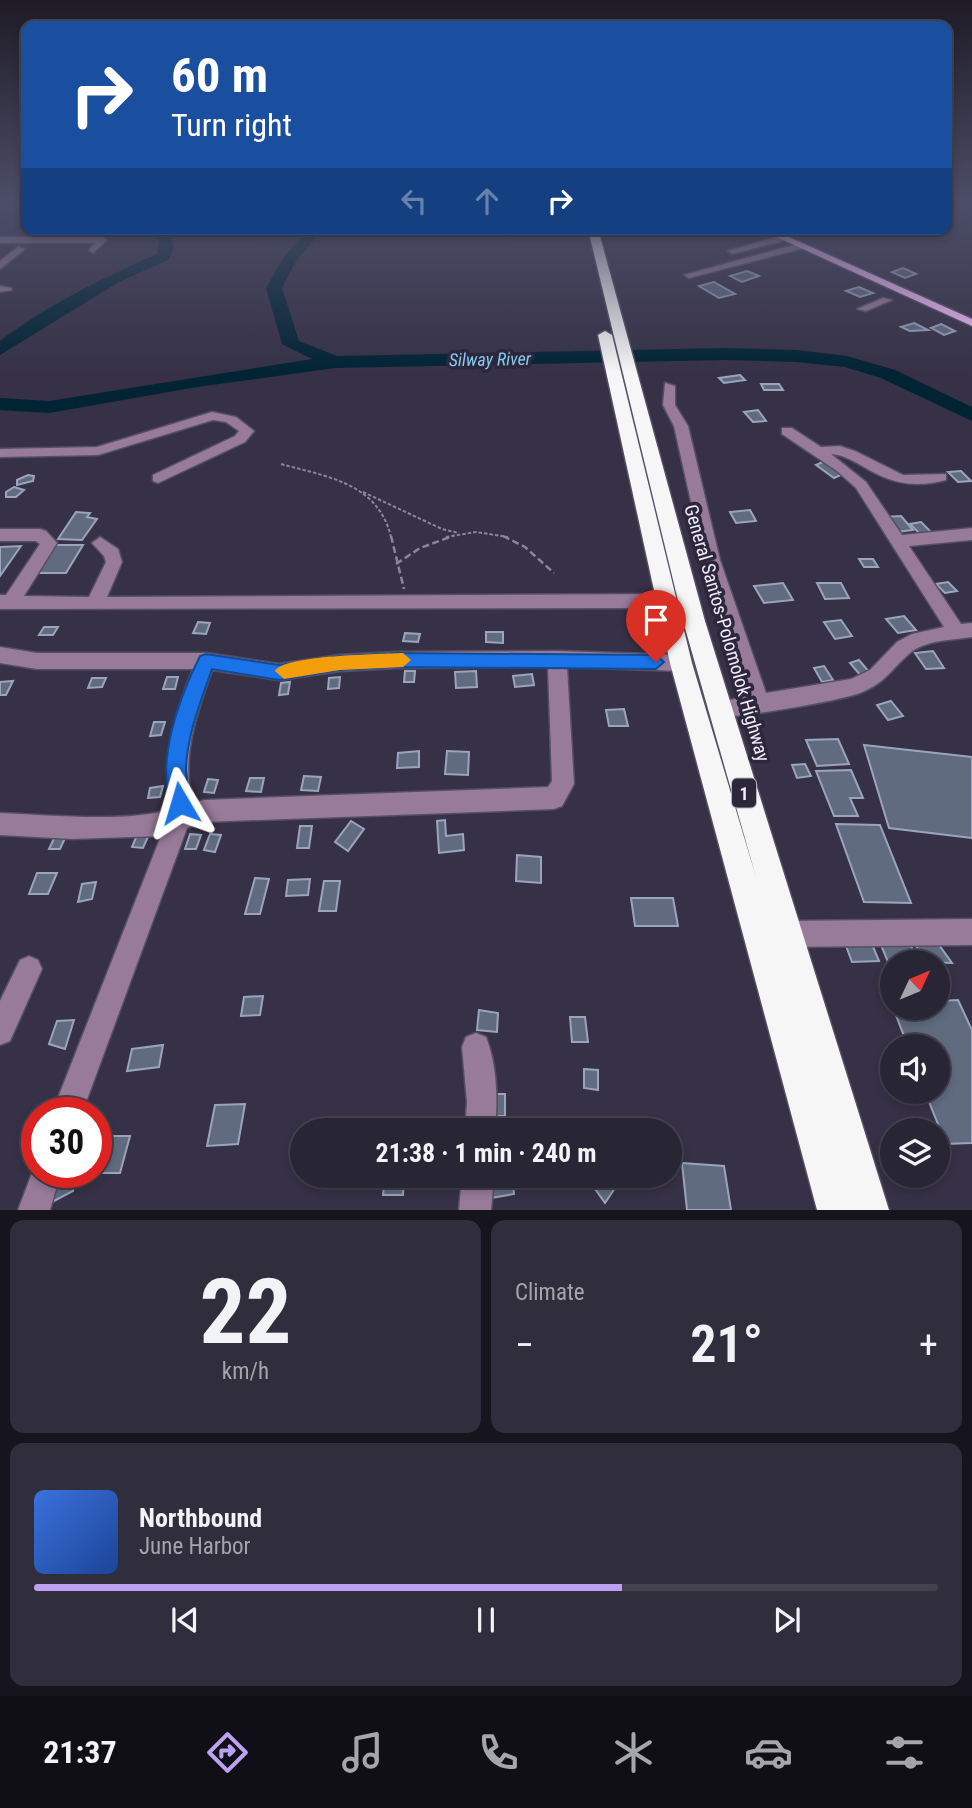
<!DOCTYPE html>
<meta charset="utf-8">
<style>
:root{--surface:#282534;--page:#302d3c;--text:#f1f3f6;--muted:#a5a5ac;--line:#44424f;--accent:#bca0f2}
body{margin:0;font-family:"Roboto Condensed",sans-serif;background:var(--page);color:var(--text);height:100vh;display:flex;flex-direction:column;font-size:26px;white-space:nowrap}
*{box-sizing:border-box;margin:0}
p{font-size:23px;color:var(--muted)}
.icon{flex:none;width:38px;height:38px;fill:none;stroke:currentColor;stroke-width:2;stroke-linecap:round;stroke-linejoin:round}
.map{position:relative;height:1210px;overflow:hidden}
.details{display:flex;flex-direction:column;gap:10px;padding:10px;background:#16141d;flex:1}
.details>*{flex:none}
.guide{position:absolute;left:21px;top:21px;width:931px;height:214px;border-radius:14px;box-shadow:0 4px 10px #0003,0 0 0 2px var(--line);background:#1a4fa0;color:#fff;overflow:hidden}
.needle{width:46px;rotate:46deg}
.controls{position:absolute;left:880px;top:950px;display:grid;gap:14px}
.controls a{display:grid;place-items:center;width:70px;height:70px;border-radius:50%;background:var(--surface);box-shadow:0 4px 10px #0003,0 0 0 2px var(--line);font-size:35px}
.speed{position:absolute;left:21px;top:1097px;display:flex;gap:14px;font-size:35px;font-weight:700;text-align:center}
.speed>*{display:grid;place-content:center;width:91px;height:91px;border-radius:50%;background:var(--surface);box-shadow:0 4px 10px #0003,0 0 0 2px var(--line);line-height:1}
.speed .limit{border:10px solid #d22;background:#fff;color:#111}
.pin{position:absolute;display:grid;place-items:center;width:60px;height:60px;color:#fff;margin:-72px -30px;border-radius:50% 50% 50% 0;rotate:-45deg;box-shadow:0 0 7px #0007}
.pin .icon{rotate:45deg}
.me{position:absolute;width:77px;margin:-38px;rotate:353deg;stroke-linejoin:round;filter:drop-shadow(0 0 5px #0008)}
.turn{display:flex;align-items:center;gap:24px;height:147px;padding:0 35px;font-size:32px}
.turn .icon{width:91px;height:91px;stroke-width:2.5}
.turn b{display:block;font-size:49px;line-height:60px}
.lanes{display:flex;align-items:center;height:66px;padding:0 35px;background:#0003;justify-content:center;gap:35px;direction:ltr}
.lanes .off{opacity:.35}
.big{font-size:52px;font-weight:700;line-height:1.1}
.details .tile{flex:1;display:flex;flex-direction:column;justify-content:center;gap:10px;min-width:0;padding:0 24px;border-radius:14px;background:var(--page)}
.details .dial{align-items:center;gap:0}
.dial b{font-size:91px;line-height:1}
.song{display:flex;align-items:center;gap:21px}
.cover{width:84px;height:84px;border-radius:10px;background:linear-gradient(135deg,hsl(220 70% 55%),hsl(220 70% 35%))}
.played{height:7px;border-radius:4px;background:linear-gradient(90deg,var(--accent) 65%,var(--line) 65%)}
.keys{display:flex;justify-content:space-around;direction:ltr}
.heat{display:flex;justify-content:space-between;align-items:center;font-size:38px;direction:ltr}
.details .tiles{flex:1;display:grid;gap:10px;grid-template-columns:1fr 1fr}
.tile:last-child{grid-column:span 2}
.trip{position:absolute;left:290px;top:1118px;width:392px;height:70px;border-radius:35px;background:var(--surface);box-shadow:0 4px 10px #0003,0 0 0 2px var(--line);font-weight:700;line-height:70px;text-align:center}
.menu{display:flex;height:112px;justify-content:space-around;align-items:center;background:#100f15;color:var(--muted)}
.menu .icon{width:49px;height:49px}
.menu .on{color:var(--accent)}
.menu b{font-size:32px;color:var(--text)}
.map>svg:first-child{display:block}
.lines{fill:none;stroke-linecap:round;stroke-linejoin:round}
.river{fill:#012434;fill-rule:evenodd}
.building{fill:#606b80;stroke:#9aa5bd;stroke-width:2}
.minor-casing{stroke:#544f63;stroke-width:3}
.major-casing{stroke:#544f63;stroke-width:3}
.highway-casing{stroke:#544f63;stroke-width:3}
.path-far1{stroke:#8a8698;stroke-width:2;stroke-dasharray:3.5 2;stroke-linecap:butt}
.path{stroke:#8a8698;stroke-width:2.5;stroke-dasharray:7 3.5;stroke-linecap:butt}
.minor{fill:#987a99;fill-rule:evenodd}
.major{fill:#fbbffd;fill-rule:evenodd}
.highway{fill:#f6f6f6;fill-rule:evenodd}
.route{fill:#1a73e8;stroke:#114b97;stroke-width:2}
.slow{fill:#f59e0b}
.labels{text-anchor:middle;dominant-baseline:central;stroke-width:7;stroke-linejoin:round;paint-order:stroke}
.far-water-label{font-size:18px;font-style:italic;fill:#82cbf4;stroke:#2c273b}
.shield{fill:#2c273b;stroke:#b5b2c1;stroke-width:2}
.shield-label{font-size:18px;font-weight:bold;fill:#f0eefb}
.street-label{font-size:19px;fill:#f0eefb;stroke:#2c273b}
</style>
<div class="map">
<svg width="972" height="1210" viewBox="0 0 972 1210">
<rect width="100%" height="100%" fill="#363146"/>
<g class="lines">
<g class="river">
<path d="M142 229H160L171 235 174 248 168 260 119 282 0 355V341C47 305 103 278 157 254L159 240Z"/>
<polygon points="308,229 323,229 296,261 282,288 299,341 337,356 725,348 796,350 847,356 895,370 972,407 972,421 881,378 845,367 796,362 725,360 335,368 197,387 49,413 0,410 0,398 49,401 312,359 282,344 266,288 284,257"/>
</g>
</g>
<g class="building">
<polygon points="903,268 916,274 905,278 892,272"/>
<polygon points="747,271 759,276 742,282 730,276"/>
<polygon points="714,282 735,294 719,298 699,286"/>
<polygon points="859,287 873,293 860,297 846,291"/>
<polygon points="914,323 928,330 910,331 901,327"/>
<polygon points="941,324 955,331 944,335 931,328"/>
<polygon points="740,375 745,380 724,383 719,378"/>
<polygon points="761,384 779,384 783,390 764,390"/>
<polygon points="758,410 766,421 753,422 744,412"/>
<polygon points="825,461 843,474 834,478 816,465"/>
<polygon points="961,471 971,481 958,482 948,472"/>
<polygon points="28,475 34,476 33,481 17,485 17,480"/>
<polygon points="14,487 24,490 16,497 6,497 6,492"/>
<polygon points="750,510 756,521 736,523 730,512"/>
<polygon points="76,512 90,513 87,517 97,519 82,540 58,539"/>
<polygon points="901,516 913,530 897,532 885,517"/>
<polygon points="921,522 932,533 921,535 910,524"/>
<polygon points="54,545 83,545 66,573 36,573"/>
<polygon points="21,546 0,576 0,547"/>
<polygon points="859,559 873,559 878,567 864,567"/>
<polygon points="948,582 957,591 945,593 936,584"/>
<polygon points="783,583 793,600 764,603 754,586"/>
<polygon points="817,583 841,583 849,598 825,599"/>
<polygon points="904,616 916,630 898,633 886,619"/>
<polygon points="841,620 852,636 835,639 824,622"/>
<polygon points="198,622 210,623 206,634 193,633"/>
<polygon points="44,627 58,627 53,635 39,635"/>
<polygon points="486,632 503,632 503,643 486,642"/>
<polygon points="405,633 420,634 418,642 403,641"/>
<polygon points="933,651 944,668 926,669 915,653"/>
<polygon points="859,660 870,673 861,676 850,663"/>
<polygon points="824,666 833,680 822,682 814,668"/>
<polygon points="405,671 415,671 414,682 404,682"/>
<polygon points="476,671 477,687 456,688 455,672"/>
<polygon points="532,674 534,685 515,687 513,676"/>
<polygon points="167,677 178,677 175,689 163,689"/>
<polygon points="340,677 339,688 328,689 329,678"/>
<polygon points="92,678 106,678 102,687 88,688"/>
<polygon points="13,681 6,695 0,695 0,682"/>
<polygon points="290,682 288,694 279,695 281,683"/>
<polygon points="891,701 903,716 888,720 877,705"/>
<polygon points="624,709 628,726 609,726 606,710"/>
<polygon points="154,722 165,722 161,735 150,736"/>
<polygon points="838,739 849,764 817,766 806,740"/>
<polygon points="864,745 972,757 972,838 889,828"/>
<polygon points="419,751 419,767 397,768 398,753"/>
<polygon points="447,751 469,752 468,775 445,774"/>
<polygon points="805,764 811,776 797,778 792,765"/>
<polygon points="851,770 863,798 850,798 858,816 834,816 816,771"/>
<polygon points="304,776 321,777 318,791 301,790"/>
<polygon points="250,778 264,778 261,792 246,791"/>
<polygon points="208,779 218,780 214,793 204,792"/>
<polygon points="163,786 160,797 148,798 150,788"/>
<polygon points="445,820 446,836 463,834 464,850 439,853 437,821"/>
<polygon points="351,821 364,829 348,851 335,842"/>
<polygon points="836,824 880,825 911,903 864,902"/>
<polygon points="300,826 312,826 309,848 297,848"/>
<polygon points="140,828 151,830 143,848 132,847"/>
<polygon points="56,834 67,834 60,849 49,849"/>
<polygon points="190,834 201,835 196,849 185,849"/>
<polygon points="210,834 221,835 215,852 204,850"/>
<polygon points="517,855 541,857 541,883 516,881"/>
<polygon points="37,873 57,873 48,894 29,894"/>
<polygon points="255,878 269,879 260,914 245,914"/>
<polygon points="310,879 308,895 286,896 288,880"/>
<polygon points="324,881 340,881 336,911 319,911"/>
<polygon points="96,882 92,899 78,902 82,884"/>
<polygon points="631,898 673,898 678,926 635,926"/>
<polygon points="872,944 879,961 852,962 846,946"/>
<polygon points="910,944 918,961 888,962 881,945"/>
<polygon points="916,945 939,945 952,963 923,962"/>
<polygon points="263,996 260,1015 241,1016 244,997"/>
<polygon points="958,1000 972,1030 972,1143 946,1144 925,1092 938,1092 938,1046 908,1046 893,1008 938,1008 938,1001"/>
<polygon points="479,1010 498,1013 497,1032 477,1030"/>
<polygon points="570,1017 585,1017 588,1042 572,1042"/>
<polygon points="74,1020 65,1049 49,1044 57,1021"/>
<polygon points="163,1045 159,1067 127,1071 132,1049"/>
<polygon points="584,1069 598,1070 598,1090 584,1088"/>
<rect x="489" y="1094" width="16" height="22"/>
<polygon points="245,1104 238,1144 207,1146 215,1105"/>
<polygon points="108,1136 130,1136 120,1173 97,1173"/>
<polygon points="682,1163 724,1166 731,1210 687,1210"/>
<polygon points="54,1172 72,1172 73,1191 54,1201"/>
<polygon points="385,1176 404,1176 403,1195 383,1195"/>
<polygon points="483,1176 512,1176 514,1194 485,1199"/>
<polygon points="586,1176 619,1176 621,1179 605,1203"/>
</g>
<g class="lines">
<defs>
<g id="minor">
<polygon points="784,235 787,240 732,254 728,251"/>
<polygon points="0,237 103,237 107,240 93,253 89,250 95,243 0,243"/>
<polygon points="801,243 804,248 689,278 684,275"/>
<polygon points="18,247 25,249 0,269 0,261"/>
<polygon points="0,286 11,288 12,290 0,292"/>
<polygon points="883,298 892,300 866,311 857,309"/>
<path d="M665 383 675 386V405L688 426 720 560 766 693 851 679 870 670 897 642 912 634 944 627 856 488 837 471 782 434V428H792L821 447 840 446 855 451 903 475 946 474V480C919 487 896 485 871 471 858 464 846 455 831 454L866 482 902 535 972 528V540L909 546 961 624 972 623V637C953 640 925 640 910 653 890 670 887 682 860 693 843 700 726 721 713 716L710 710 713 704 747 696 704 560 674 426 663 405Z"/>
<polygon points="212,412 236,417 254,431 245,442 158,483 153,481 153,475 235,436 239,431 226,422 213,420 98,455 0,457 0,449 97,447"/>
<polygon points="0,529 40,529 46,531 57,543 24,596 89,597 106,562 104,556 92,543 100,537 118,549 122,562 107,597 666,594 672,596 675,601 672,606 666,608 0,609 0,595 6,595 40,544 36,541 0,541"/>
<path d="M0 647 37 653H206L279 664 340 655 396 652 557 651 681 655 688 657 690 663 688 669 681 671 567 667 574 784 562 806 554 809 204 822 187 828 82 1113H52L161 836 72 839 0 835V813C49 815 127 823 172 809 160 760 175 714 193 669H37L0 663ZM548 667 552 781 548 787 204 800 193 803C180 758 197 712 212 670L279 680 340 671 396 668Z"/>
<polygon points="972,919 972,945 785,947 776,943 772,934 776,925 785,921"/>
<polygon points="29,956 38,960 42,969 10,1041 0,1045 0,1001 20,960"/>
<path d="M476 1033 486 1037C497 1065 498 1101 495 1130H465L467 1102 462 1047 466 1037Z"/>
<polygon points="37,1160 37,1172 61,1172 50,1210 18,1210"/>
<polygon points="462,1176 494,1176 491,1210 459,1210"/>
</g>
<polygon id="major" points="759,229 771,229 972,319 972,326"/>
<polygon id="highway" points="588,229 598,229 705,621 889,1210 817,1210 670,663 598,335 605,331 612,335 692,663 756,877 683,621"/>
</defs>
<use href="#minor" class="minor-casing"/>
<use href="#major" class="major-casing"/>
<use href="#highway" class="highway-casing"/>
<g class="path-far1">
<path d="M281 464C328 477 378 483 391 537"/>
<polyline points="363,492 442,529 459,533"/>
<polyline points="446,537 476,532 508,537"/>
</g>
<g class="path">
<polyline points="391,536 404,589"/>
<polyline points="503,536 525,547 554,573"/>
<polyline points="396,564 420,548 453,536"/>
</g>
<use href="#minor" class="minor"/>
<use href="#major" class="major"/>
<use href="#highway" class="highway"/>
</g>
<linearGradient id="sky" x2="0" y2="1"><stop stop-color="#1e1b26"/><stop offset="0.54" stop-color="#4c4e68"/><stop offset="1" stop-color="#4c4e68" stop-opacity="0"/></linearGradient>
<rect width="972" height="373" fill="url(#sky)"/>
<path class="route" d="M396 653 656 655 664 662 656 669 396 667 340 670 279 680 212 669C201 700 188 733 186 766 185 781 193 796 188 810L180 813 173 810C154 764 179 698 200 656L206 654 279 665 340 656Z"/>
<path class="slow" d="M403 653 411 660 403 667 340 670 284 679 275 671C283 655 382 654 403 653Z"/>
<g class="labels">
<g class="far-water-label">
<text transform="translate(490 359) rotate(-1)">Silway River</text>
</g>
<rect class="shield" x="732" y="778.5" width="24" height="29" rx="5"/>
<g class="shield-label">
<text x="744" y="793">1</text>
</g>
<g class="street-label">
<text transform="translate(727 633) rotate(74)">General Santos-Polomolok Highway</text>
</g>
</g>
</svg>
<div class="controls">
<a><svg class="needle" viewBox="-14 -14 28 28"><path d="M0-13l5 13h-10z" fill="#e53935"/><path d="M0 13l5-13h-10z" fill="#a5a5ac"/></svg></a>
<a><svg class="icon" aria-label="sound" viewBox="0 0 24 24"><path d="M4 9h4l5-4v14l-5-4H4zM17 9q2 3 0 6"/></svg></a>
<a><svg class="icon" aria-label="layers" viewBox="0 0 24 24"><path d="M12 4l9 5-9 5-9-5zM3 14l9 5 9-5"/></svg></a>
</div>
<div class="speed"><div class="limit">30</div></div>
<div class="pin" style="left:656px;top:662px;background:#d93025"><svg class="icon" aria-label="arrive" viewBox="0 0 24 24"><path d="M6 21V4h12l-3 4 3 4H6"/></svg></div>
<svg class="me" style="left:180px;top:803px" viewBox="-20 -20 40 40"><path d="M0-17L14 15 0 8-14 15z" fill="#1a73e8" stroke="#fff" stroke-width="4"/></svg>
<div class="trip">21:38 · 1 min · 240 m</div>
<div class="guide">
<div class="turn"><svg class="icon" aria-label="right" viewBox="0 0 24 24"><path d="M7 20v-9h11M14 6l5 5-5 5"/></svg><div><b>60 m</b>Turn right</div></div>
<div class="lanes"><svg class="icon off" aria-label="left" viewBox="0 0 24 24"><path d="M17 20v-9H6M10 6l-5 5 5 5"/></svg><svg class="icon off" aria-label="ahead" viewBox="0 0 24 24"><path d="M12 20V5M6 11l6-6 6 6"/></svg><svg class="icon" aria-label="right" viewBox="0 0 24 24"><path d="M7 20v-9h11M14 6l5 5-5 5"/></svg></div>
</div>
</div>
<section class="details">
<div class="tiles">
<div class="tile dial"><b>22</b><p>km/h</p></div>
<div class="tile"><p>Climate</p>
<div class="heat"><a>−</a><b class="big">21°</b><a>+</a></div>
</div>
<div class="tile">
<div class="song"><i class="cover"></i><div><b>Northbound</b><p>June Harbor</p></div></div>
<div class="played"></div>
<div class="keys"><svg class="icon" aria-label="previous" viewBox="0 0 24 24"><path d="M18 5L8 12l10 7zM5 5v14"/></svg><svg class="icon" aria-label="pause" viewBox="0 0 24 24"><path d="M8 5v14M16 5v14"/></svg><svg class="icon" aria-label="next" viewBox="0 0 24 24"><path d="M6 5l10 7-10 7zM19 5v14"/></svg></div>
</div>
</div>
</section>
<nav class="menu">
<b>21:37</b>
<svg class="icon on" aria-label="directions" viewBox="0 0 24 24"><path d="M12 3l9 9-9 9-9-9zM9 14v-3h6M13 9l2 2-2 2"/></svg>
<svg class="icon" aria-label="music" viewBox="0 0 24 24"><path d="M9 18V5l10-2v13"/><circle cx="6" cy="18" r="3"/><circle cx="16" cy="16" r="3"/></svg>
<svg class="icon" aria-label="phone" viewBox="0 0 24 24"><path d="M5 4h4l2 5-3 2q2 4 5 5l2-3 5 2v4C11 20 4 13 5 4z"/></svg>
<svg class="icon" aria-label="climate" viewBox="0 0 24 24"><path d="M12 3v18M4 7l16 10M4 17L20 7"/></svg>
<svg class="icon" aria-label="car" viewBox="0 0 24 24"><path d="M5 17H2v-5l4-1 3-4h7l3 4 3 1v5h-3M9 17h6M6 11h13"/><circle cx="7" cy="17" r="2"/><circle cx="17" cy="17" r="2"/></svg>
<svg class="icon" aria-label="filters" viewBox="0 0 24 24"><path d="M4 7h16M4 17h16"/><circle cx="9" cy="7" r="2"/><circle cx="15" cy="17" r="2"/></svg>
</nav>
